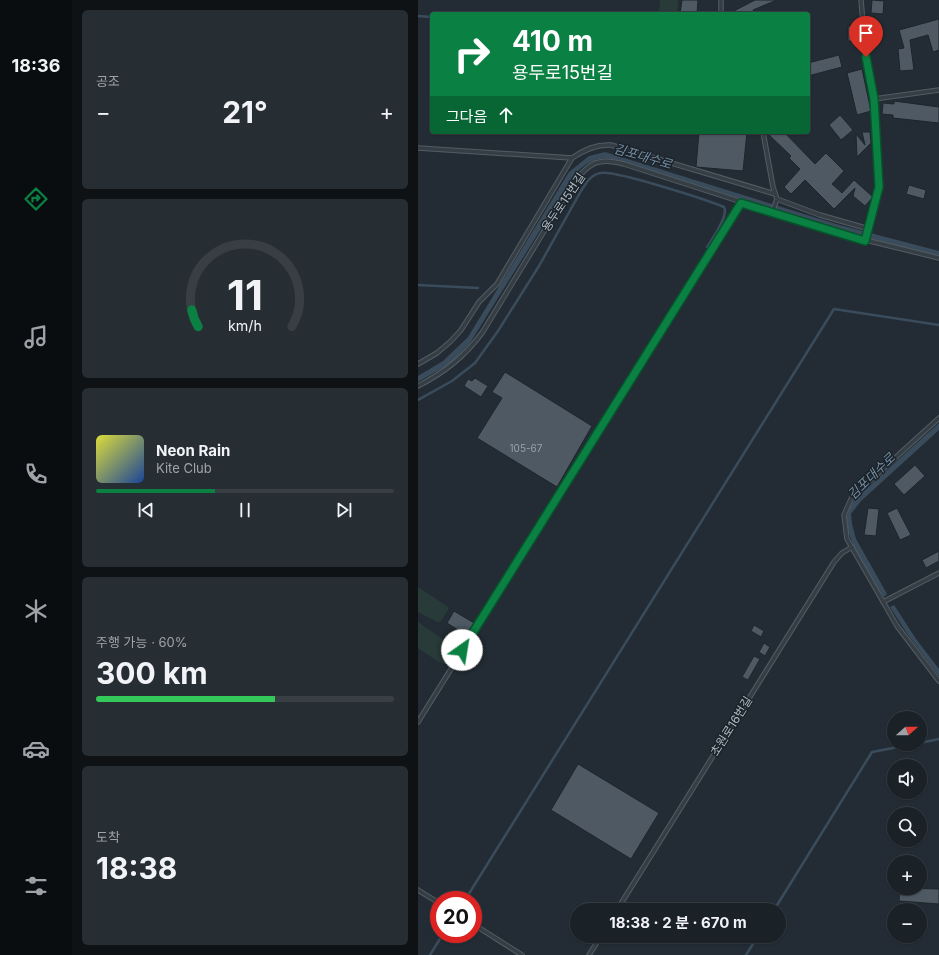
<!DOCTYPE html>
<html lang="ko">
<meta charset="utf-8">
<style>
:root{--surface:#1a2127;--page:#272e33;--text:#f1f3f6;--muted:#9fa3a7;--line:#383e44;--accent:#0b8043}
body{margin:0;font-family:Inter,"Noto Sans KR",sans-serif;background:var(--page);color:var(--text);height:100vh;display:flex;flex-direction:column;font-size:15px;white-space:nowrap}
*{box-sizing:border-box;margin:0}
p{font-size:13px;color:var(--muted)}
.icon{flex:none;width:22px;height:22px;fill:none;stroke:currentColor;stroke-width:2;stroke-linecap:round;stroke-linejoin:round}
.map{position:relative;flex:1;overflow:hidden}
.panel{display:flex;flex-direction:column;gap:10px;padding:10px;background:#0e1215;width:346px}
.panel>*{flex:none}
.hud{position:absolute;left:12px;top:12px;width:380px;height:122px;border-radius:4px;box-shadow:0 1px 3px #0004,0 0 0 1px var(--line);background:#0b8043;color:#fff;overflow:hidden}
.needle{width:26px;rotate:69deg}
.fabs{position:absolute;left:469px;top:711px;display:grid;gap:8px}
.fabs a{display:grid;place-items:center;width:40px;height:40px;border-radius:50%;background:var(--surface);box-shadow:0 1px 3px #0004,0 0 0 1px var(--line);font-size:20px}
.speed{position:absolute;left:12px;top:891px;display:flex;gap:8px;font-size:20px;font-weight:700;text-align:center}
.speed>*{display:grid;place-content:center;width:52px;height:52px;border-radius:50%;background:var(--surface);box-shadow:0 1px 3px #0004,0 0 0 1px var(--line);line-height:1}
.speed .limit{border:6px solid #d22;background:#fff;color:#111}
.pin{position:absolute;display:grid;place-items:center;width:34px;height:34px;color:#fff;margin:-41px -17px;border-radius:50% 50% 50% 0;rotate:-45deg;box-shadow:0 0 4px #0007}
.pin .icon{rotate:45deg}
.me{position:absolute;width:44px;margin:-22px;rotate:32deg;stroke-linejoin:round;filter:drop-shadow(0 0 3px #0008)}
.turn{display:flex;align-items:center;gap:14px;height:84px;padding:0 16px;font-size:18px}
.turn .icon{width:52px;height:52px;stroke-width:2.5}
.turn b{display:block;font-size:28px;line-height:34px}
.then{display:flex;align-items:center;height:38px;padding:0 16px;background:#0003;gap:8px;font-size:15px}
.big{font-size:30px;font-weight:700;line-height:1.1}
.panel .tile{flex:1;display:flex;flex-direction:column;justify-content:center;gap:6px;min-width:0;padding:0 14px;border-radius:6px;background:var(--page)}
.panel .dial{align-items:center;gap:0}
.dial svg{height:104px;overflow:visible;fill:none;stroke:var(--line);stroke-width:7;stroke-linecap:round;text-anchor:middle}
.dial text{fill:var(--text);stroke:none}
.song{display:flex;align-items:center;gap:12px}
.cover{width:48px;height:48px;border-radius:6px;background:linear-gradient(135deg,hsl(60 70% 55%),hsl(220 70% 35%))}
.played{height:4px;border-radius:2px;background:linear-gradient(90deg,var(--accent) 40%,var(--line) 40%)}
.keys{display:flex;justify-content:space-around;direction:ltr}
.heat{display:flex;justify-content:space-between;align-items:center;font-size:22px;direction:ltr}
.charge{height:6px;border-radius:3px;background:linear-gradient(90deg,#34c759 60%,var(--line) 0)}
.trip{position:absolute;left:152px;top:903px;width:216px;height:40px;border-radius:20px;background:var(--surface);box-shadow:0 1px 3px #0004,0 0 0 1px var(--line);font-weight:700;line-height:40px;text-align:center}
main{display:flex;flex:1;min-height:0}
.menu{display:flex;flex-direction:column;width:72px;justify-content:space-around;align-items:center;background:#0a0d10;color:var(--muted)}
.menu .icon{width:28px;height:28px}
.menu .selected{color:var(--accent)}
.menu b{font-size:18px;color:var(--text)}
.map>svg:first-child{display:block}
.green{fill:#283b39}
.water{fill:#3a4c5c}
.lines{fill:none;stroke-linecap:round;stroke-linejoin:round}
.stream{stroke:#3a4c5c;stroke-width:2.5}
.building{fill:#4e5963;stroke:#1d252c}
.lane-casing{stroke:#535c63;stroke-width:5.5}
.lane{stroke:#363e45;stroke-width:3.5}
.route-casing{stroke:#07532c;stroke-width:10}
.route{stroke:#0b8043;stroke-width:7}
.labels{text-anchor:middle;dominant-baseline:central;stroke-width:3;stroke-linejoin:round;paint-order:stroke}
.number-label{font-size:10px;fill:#98a1aa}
.street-label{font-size:12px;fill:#b0b9c2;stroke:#1b232a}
.water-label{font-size:13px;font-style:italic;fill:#748da2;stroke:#1b232a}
</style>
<main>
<nav class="menu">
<b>18:36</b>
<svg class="icon selected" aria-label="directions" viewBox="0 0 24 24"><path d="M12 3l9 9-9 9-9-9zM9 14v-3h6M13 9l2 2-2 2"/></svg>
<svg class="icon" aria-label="music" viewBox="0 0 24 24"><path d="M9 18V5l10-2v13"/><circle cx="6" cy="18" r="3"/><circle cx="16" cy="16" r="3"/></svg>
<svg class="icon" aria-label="phone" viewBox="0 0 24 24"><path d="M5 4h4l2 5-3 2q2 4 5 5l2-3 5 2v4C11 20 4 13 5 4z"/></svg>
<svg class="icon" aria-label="climate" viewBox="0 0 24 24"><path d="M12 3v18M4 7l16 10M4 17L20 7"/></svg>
<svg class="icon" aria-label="car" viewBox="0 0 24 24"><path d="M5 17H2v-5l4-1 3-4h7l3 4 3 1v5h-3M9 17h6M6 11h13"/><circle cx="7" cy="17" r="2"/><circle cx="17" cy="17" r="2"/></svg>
<svg class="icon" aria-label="filters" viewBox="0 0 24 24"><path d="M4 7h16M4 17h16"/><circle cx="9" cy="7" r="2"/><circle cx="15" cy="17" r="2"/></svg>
</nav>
<section class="panel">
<div class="tile"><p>공조</p>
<div class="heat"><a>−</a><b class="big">21°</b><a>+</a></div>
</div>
<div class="tile dial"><svg viewBox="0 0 100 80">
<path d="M14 69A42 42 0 1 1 86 69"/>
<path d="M14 69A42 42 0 0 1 9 56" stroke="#0b8043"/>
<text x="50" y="56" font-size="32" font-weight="700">11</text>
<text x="50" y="72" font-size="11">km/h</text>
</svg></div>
<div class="tile">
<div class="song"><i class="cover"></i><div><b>Neon Rain</b><p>Kite Club</p></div></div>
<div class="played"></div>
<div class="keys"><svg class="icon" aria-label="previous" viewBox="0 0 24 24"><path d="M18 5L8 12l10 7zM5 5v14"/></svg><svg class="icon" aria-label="pause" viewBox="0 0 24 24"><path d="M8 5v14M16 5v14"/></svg><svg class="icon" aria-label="next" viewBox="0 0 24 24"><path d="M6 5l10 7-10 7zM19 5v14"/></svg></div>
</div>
<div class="tile"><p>주행 가능 · 60%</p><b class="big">300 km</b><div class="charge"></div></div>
<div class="tile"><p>도착</p><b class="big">18:38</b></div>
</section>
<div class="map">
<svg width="521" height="955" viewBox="0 0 521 955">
<rect width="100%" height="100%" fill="#232c34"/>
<g class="green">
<polygon points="242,0 260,0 259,14 241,14"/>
<polygon points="0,587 30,607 30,610 23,621 19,622 0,612"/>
<polygon points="0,622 39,649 39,653 30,665 21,662 0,648"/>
</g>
<g class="water">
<path d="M187 152 418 224 521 251V257L418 229 216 165C191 157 177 153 157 174L52 343 33 363 0 382V376L25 361 50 337 151 172 171 156Z"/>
<path d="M521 423V430L443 501 433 514 434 524 438 539 469 594 466 597C453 576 428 542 429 518 429 511 433 504 438 498Z"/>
<polygon points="476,605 498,639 521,669 521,676 490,635 472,607"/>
</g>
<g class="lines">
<g class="stream">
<polyline points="0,16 14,17"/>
<polyline points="0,285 60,288"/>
<path d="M0 400 34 381 57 363 80 331 121 266 163 191C168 183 173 174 183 173 197 170 289 200 306 207 311 216 294 239 289 247"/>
<polyline points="502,743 521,739"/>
<polyline points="47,900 416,309 521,325"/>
<polyline points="356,910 454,752 496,744"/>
<polyline points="12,955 25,934"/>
<polyline points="328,955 340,936"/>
</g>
</g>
<g class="building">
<polygon points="264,0 280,0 279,14 262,14"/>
<polygon points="337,0 359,0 335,10 337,14 310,14"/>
<polygon points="454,0 466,1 465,14 453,13"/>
<polygon points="521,19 521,50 515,52 510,35 492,40 496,70 482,71 480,49 486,48 481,30"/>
<rect x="430" y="26" width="11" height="15"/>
<polygon points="421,55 424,67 390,76 390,63"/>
<polygon points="444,69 453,111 439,115 429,73"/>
<polygon points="476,101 521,107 521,123 475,118 475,115 464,114 465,103 476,104"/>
<polygon points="422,115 435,130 423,140 411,125"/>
<polygon points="281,132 329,132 325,171 278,167"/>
<polygon points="348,132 366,132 397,164 408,153 426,171 414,184 424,193 436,180 455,197 447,206 435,196 437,188 416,209 387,180 373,194 366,187 382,169 371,158 373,156"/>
<polygon points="444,132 452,132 453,143 439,157 438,134 447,145"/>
<polygon points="491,185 508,190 506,199 488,194"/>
<polygon points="87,372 174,426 139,487 59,438 84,398 74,392"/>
<polygon points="57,378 70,386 63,397 46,386 50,379 54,381"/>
<polygon points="497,465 507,476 486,495 476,484"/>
<polygon points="450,508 461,509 458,536 446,535"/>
<polygon points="479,508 493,535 482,540 469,513"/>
<polygon points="521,551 521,561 508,568 504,560"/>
<polygon points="36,611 56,623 48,635 29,623"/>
<polygon points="336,625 346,631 343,637 333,631"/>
<polygon points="346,643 352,647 347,656 341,652"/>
<polygon points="336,656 342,659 330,680 324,677"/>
<polygon points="160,764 241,813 213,859 133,810"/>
<polygon points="482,888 521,889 521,904 481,901"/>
</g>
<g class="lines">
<defs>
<g id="lane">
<polyline points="303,0 303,14"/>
<polyline points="443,0 448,57 456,99 461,187 447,241"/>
<polyline points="456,99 521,90"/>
<polyline points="345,132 355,187 359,199 354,213"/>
<polyline points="0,148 154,158"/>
<polyline points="359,199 402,215 451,229"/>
<path d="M0 364 19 353 33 341 43 330 61 302 79 284 154 158C166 150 178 144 193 145L357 194"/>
<path d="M0 386C27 372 46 357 64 333L156 182C172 162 181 157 206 164L423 234 521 258"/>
<polyline points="521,418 434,497 426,515 429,539 479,626 521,681"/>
<polyline points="465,602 521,573"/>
<polyline points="0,722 323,203"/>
<polyline points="0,890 21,903"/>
<polyline points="199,910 416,562 424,553 434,547"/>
<polyline points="55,924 104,955"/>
<polyline points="171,955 183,936"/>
</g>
</defs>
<use href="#lane" class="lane-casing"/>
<use href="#lane" class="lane"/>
</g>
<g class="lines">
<defs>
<polyline id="route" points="44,650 323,203 447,241 461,187 456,99 448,57"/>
</defs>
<use href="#route" class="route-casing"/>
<use href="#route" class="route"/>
</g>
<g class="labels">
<g class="number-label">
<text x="108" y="448">105-67</text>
</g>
<g class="street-label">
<text transform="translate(145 202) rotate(-56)">용두로15번길</text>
<text transform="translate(313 726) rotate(-58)">초원로16번길</text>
</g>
<g class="water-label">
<text transform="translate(225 156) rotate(16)">김포대수로</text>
<text transform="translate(453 476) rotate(-44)">김포대수로</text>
</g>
</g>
</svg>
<div class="fabs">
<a><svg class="needle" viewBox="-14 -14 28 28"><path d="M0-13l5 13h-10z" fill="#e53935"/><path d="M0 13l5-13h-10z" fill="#9fa3a7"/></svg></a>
<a><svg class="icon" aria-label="sound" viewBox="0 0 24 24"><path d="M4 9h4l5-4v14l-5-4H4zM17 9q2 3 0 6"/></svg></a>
<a><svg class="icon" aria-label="search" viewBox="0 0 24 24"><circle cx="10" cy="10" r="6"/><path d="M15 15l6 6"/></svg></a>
<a>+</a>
<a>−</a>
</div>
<div class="speed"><div class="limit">20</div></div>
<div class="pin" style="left:448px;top:57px;background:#d93025"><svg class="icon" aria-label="arrive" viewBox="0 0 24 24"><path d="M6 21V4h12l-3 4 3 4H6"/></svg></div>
<svg class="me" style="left:44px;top:650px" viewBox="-20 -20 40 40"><circle r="19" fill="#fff"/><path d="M0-13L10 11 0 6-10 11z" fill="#0b8043"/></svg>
<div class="trip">18:38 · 2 분 · 670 m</div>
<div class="hud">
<div class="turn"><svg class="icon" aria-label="right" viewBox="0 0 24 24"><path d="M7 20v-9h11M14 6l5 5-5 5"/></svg><div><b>410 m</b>용두로15번길</div></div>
<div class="then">그다음<svg class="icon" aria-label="ahead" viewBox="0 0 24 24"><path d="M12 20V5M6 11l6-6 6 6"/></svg></div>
</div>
</div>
</main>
